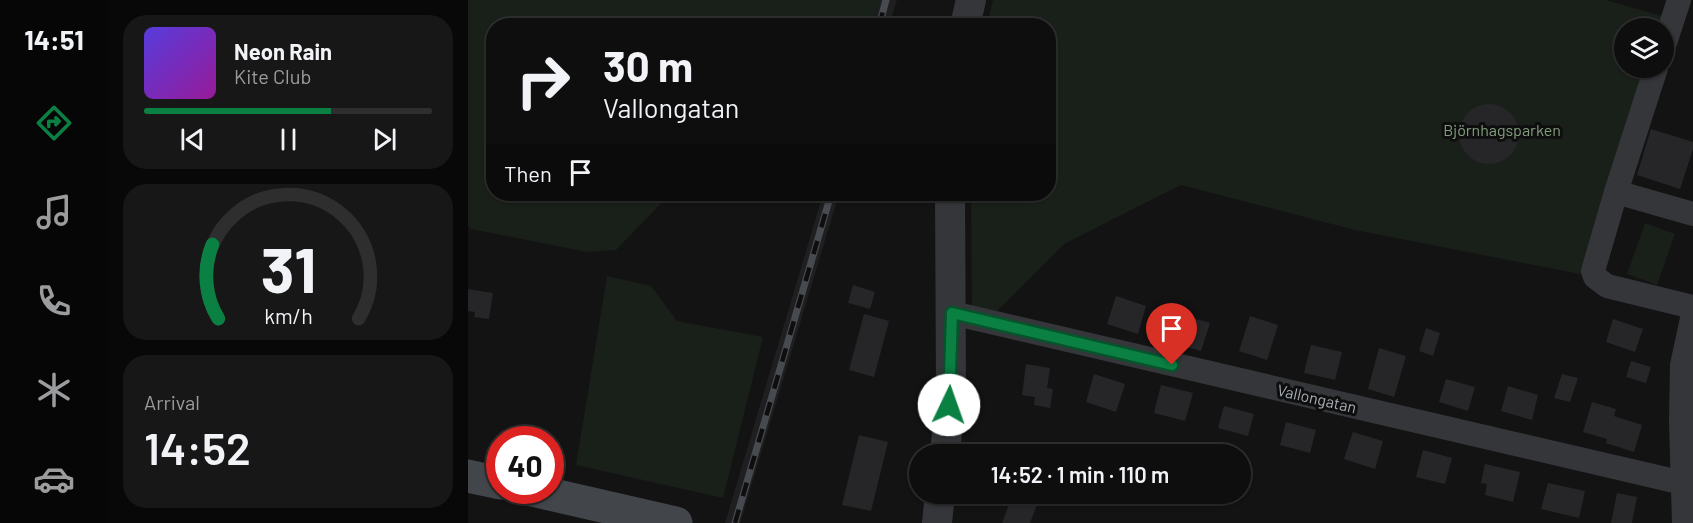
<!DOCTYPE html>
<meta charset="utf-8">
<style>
:root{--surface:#0e0e0f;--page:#171718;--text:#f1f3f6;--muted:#9b9c9e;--line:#2e2e2f;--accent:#0b8043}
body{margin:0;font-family:Barlow,sans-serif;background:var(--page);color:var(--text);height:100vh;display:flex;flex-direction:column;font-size:22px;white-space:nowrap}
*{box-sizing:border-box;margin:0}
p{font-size:20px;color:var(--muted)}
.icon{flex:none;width:33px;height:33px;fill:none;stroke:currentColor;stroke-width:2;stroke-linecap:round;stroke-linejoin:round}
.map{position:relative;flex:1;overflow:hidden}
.drawer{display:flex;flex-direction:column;gap:15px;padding:15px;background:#080808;width:360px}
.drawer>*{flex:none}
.top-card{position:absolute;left:18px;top:18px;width:570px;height:183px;border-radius:24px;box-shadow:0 2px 4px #0004,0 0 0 2px var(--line);background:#0e0e0f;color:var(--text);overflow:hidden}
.fabs{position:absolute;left:1146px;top:18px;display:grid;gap:12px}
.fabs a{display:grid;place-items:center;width:60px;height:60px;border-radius:50%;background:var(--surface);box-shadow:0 2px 4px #0004,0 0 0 2px var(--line);font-size:30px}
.speed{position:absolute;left:18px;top:426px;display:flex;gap:12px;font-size:30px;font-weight:700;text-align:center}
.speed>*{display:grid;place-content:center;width:78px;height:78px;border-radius:50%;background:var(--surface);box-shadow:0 2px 4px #0004,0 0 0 2px var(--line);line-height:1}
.speed .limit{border:9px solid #d22;background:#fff;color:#111}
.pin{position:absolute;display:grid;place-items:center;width:51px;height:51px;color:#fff;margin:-62px -26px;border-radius:50% 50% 50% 0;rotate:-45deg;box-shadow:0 0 6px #0007}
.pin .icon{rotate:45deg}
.me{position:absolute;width:66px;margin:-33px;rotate:3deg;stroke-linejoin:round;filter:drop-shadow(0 0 4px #0008)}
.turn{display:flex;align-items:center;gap:21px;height:126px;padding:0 18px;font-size:27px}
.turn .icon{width:78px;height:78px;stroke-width:2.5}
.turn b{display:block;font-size:42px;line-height:51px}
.then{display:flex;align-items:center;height:57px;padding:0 18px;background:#0003;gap:12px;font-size:22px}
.big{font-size:45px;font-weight:600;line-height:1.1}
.drawer .widget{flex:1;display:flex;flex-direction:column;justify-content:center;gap:9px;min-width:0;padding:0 21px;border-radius:24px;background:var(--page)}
.drawer .dial{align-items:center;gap:0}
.dial svg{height:156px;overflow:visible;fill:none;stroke:var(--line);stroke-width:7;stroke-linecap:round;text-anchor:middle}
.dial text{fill:var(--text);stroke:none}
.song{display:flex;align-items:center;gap:18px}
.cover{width:72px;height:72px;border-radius:9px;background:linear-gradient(135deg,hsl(250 70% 55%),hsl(300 70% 35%))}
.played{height:6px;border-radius:3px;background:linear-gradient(90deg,var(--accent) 65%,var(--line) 65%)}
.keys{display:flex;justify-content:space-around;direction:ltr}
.trip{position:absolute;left:441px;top:444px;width:342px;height:60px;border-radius:30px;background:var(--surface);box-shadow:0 2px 4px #0004,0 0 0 2px var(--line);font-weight:600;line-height:60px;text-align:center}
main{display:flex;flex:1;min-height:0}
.menu{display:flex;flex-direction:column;width:108px;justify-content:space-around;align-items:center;background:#060606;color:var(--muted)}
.menu .icon{width:42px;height:42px}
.menu .selected{color:var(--accent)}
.menu b{font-size:27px;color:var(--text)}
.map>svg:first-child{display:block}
.built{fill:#1f1f21}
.green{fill:#191f19}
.building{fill:#262628}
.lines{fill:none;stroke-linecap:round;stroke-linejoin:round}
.minor{stroke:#343639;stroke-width:24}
.tertiary{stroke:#343639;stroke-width:30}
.secondary{stroke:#424549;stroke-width:33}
.rail-casing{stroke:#474a4e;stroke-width:7}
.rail{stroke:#0e0e0f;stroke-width:4.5;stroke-dasharray:14;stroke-linecap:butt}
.route-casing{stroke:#07532c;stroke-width:15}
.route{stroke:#0b8043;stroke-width:10}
.labels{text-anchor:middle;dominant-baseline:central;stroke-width:6;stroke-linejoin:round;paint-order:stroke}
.park-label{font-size:16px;fill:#829e7d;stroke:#0e0e0f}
.street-label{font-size:16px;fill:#a5adb4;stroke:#0e0e0f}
</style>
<main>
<nav class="menu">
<b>14:51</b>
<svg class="icon selected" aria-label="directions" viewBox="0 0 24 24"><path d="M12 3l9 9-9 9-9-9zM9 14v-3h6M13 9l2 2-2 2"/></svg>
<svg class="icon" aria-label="music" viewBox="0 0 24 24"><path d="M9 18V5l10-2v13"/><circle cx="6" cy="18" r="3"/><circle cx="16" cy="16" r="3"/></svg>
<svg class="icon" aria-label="phone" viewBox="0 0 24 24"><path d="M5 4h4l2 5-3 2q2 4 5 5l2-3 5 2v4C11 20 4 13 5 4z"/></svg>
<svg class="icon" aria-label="climate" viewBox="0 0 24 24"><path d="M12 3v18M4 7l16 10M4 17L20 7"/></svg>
<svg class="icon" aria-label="car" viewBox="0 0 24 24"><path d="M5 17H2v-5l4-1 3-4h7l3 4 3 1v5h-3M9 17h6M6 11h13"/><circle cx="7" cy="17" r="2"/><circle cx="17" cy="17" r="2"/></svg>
</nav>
<section class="drawer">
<div class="widget">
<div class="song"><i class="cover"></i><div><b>Neon Rain</b><p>Kite Club</p></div></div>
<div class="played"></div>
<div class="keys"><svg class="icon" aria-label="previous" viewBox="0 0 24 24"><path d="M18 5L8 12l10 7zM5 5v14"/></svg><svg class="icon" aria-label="pause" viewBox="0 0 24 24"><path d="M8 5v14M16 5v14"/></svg><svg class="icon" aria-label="next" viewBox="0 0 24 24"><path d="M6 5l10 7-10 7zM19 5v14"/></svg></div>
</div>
<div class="widget dial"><svg viewBox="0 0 100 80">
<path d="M14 69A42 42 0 1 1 86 69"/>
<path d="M14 69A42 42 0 0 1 11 31" stroke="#0b8043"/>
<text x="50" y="56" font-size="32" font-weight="700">31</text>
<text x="50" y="72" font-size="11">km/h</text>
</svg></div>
<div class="widget"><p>Arrival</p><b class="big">14:52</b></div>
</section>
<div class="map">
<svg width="1225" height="523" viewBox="0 0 1225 523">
<rect width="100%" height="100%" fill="#131314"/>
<g class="built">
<polygon points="412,0 429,0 421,25 405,25"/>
<polygon points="355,194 371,194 272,523 257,523"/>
</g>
<g class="green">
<polygon points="0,0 412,0 405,25 26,26 26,194 202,194 148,250 119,252 3,229 0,225"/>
<polygon points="525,0 1138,0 1204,19 1196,28 1156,28 1156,68 1188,68 1127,277 887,230 713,185 596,244 518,322 504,318 503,194 580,194 580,26 519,25"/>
<polygon points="1177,223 1207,234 1189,285 1159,274"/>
<polygon points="139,276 183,286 209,321 295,337 255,498 108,465"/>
</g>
<g class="building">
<circle cx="1021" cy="134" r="30"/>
<polygon points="1183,129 1225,142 1225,149 1212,189 1169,175"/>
<polygon points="385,285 407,292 402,309 380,303"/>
<polygon points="0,289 25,293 21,319 6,317 7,312 0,311"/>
<polygon points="648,296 678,306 670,334 639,324"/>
<polygon points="396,314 421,321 406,377 381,370"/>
<polygon points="711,314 742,323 733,351 702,342"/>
<polygon points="782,316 810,325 799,360 771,351"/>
<polygon points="1145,319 1175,329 1167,352 1138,342"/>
<polygon points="958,328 972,333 965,356 951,351"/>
<polygon points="843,345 874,352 867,380 836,373"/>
<polygon points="911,348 938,356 926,397 900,389"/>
<polygon points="1163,361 1183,367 1178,383 1158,377"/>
<polygon points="558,364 582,368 579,388 585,389 582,408 566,405 567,397 554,395"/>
<polygon points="626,374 657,384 648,412 618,402"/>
<polygon points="1094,374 1110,378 1102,402 1086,398"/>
<polygon points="978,379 1007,387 1000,411 971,402"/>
<polygon points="693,385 725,393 717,421 686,413"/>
<polygon points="1040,386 1070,395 1064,420 1033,411"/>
<polygon points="1124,402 1148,409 1146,416 1174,425 1166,452 1138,443 1139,439 1115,432"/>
<polygon points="756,406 786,414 780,436 750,428"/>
<polygon points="818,422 848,430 842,453 812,445"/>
<polygon points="885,432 915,441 907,469 876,459"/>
<polygon points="391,435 420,442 403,511 374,505"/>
<polygon points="955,450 984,458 977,484 948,477"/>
<polygon points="1017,464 1052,472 1045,502 1017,495 1019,484 1013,483"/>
<polygon points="1080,483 1117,491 1111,518 1073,509"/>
<polygon points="1149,493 1169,497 1164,523 1143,523"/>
<polygon points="545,494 573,494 562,523 534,523"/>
</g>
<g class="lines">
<g class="minor">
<polyline points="1196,46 1211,0"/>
<polyline points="1148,192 1188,68"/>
<polyline points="1225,214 1148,192 1125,271 1127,277 1139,286 1225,307"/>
<polyline points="484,313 1215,483"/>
<polyline points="1216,523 1213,422 1214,365 1225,314"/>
</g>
<g class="tertiary">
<polyline points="497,26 503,0"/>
<polyline points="477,454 483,388 482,194"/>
<polyline points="469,523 472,494"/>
</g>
<g class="secondary">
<polyline points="0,476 32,483"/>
<polyline points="64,490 208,523"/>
</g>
<defs>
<g id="rail">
<polyline points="411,26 418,0"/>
<polyline points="267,523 363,194"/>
</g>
</defs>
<use href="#rail" class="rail-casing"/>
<use href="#rail" class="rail"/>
</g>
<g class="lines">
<defs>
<polyline id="route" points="481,405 484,313 704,365"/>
</defs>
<use href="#route" class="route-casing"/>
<use href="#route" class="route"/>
</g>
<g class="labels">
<g class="park-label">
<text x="1034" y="129">Björnhagsparken</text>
</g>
<g class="street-label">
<text transform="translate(849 398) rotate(13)">Vallongatan</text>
</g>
</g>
</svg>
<div class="fabs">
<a><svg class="icon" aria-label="layers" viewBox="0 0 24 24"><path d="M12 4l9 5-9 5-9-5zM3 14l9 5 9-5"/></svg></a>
</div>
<div class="speed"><div class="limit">40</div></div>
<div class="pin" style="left:704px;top:365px;background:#d93025"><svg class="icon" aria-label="arrive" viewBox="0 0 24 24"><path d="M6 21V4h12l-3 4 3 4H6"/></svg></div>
<svg class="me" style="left:481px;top:405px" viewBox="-20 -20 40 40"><circle r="19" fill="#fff"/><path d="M0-13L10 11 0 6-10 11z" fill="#0b8043"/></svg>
<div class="trip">14:52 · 1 min · 110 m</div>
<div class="top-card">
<div class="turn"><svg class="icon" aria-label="right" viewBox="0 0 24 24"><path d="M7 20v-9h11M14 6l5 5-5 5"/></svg><div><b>30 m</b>Vallongatan</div></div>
<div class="then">Then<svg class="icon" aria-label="arrive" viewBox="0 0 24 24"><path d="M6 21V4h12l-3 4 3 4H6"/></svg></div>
</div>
</div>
</main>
